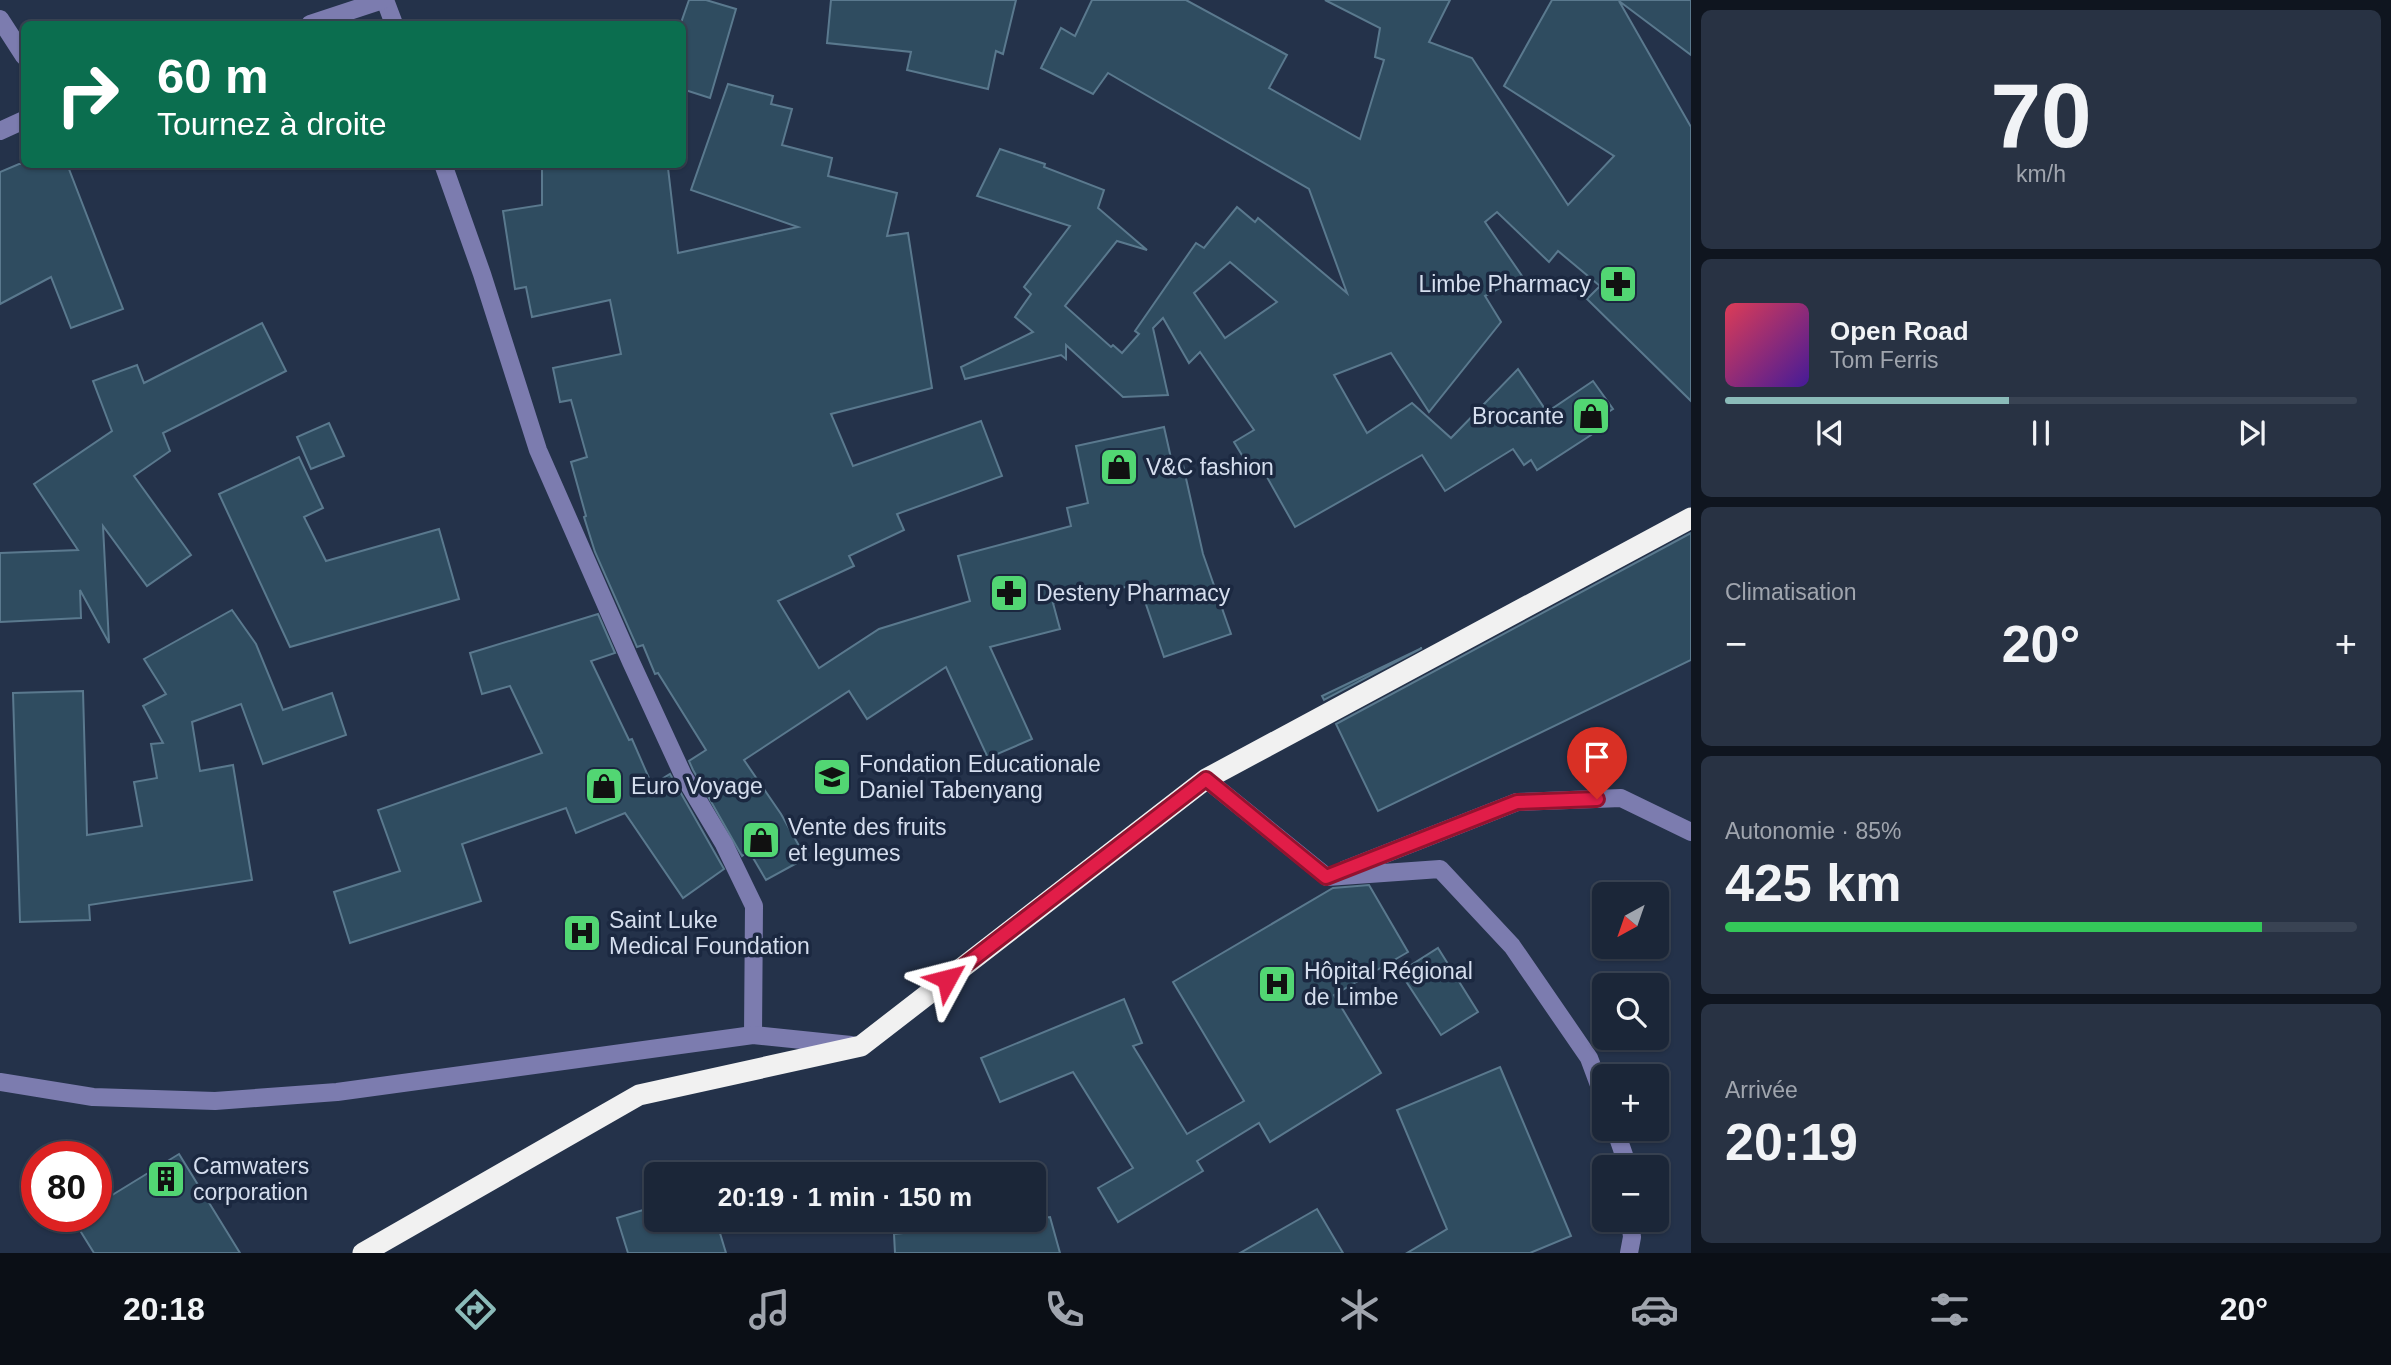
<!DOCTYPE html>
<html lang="fr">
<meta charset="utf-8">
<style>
:root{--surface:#1b2638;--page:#283243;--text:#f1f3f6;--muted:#a0a5ae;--line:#394353;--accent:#8bbbb9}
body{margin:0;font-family:Helvetica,sans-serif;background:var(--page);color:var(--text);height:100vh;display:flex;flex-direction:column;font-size:26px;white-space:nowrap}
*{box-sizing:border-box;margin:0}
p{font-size:23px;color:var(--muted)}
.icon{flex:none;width:38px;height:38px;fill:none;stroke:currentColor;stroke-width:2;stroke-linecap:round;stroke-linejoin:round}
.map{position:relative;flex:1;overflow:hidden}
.details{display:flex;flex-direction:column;gap:10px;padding:10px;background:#0f151f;width:700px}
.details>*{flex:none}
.guide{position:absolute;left:21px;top:21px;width:665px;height:147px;border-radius:10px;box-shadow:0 2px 5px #0004,0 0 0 2px var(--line);background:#0b6e4f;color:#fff;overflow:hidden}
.needle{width:46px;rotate:220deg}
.controls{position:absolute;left:1592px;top:882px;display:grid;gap:14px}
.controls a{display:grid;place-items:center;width:77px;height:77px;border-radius:10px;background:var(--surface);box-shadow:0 2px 5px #0004,0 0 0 2px var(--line);font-size:35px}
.speed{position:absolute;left:21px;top:1141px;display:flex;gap:14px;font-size:35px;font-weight:700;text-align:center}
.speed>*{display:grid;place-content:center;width:91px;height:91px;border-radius:50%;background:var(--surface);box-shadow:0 2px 5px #0004,0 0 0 2px var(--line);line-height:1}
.speed .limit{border:10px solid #d22;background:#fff;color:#111}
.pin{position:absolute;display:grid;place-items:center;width:60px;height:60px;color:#fff;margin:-72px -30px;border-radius:50% 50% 50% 0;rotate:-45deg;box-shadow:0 0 7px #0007}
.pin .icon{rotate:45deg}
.me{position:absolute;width:77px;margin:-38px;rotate:52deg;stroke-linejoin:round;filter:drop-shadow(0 0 5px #0008)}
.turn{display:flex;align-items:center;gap:24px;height:147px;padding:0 21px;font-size:32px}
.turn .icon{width:91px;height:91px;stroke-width:2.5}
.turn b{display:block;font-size:49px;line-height:60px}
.big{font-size:52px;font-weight:600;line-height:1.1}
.details .card{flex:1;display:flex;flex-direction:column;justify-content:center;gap:10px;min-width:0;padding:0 24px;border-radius:10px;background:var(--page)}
.details .dial{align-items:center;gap:0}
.dial b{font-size:91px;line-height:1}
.song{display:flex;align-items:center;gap:21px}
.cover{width:84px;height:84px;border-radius:10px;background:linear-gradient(135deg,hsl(350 70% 55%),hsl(260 70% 35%))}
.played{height:7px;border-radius:4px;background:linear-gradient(90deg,var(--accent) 45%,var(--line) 45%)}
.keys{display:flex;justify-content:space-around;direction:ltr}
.heat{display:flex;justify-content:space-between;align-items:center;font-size:38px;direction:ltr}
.charge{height:10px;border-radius:5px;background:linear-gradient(90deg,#34c759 85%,var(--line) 0)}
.trip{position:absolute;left:644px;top:1162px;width:402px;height:70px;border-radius:10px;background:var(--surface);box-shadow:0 2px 5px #0004,0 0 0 2px var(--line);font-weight:600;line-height:70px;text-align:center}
.tabs{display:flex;height:112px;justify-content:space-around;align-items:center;background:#0b0f16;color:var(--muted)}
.tabs .icon{width:49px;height:49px}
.tabs .active{color:var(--accent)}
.tabs b{font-size:32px;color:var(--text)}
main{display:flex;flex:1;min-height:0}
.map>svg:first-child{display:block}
.building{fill:#2f4c60;stroke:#5a798e;stroke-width:2;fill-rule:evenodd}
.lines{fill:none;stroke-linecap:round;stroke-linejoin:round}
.minor{stroke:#7c7caf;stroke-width:18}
.highway{stroke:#f1f1f1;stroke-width:21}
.route-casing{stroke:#92132f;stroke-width:18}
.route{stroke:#e11d48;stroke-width:12}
.labels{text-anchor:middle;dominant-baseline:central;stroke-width:7;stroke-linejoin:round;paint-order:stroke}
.poi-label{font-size:23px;fill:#d5deee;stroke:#1b2840;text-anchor:start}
</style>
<main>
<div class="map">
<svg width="1691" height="1253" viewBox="0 0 1691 1253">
<rect width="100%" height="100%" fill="#24324a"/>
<g class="building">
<polygon points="689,0 706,0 736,9 710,98 682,89 682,20"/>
<polygon points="831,0 1016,0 1003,54 996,51 988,89 907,70 911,52 827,43"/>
<path d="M1092 0H1186L1287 55 1269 88 1360 139 1384 60 1375 57 1380 28 1325 0H1450L1429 42 1472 58 1568 205 1614 156 1504 86 1552 0H1691V55L1619 1 1691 127V401L1587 299 1600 286 1558 251 1549 262 1497 212 1485 222 1522 276 1485 296 1501 322 1429 412 1391 353 1334 375 1367 433 1412 403 1451 438 1518 369 1547 412 1593 381 1613 409 1585 427 1591 435 1537 470 1531 460 1524 465 1513 449 1445 491 1422 455 1295 527 1263 470 1254 475 1234 442 1254 430 1200 352 1189 363 1163 318 1153 328 1168 395 1123 397 1066 345V359L1061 355 965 379 961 367 1033 332 1015 317 1031 294 1024 287 1070 226 977 196 1000 149 1045 164 1044 167 1104 190 1098 208 1147 250 1117 241 1065 306 1111 347 1113 345 1122 353 1139 334 1135 331 1196 243 1204 248 1237 207 1255 222 1258 218 1347 293 1309 189 1108 73 1093 94 1041 68 1061 28 1075 36ZM1230 262 1277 302 1225 338 1194 293Z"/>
<polygon points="728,84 773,96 771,104 792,109 782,145 832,158 828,176 897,193 887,236 908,233 932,388 831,414 853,466 981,421 1002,476 897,514 904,530 849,556 854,566 778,601 819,668 879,629 970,601 958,556 1071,526 1067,508 1088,503 1076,446 1164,427 1173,467 1183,465 1203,554 1231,634 1164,657 1139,584 1053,603 1060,629 990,647 1032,739 988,758 946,667 867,719 849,691 744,760 781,814 806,858 766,880 749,851 742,856 693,770 689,761 706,750 658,673 655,674 643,645 637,647 595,552 584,517 586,516 571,462 587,457 571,400 560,402 553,368 621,354 610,300 532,317 526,287 515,289 503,211 542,205 542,164 652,164 668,168 678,253 798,227 691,190"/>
<polygon points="19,164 67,164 123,309 71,328 51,277 0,304 0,172"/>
<polygon points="262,323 286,371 163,433 170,451 134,476 191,555 147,586 103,526 109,643 80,590 81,618 0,622 0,553 78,550 34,484 112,431 93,381 137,365 144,383"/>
<polygon points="329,423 344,456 311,469 297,437"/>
<polygon points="299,457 323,508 304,517 326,561 439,529 459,599 290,647 219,494"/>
<polygon points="1691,533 1691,660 1378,811 1336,724"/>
<polygon points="232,610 256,644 283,710 332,693 346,735 263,764 241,704 192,722 200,771 233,765 252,880 89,905 90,920 20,922 13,693 83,691 87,835 142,826 134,782 157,778 151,744 163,743 143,706 166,694 144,659"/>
<polygon points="598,614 615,653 591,661 629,740 632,739 652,785 670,774 724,869 683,898 625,813 576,833 566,808 462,844 481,901 350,943 334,892 400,871 378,810 542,753 510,686 482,694 470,653"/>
<polygon points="1422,648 1324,700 1322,696"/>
<polygon points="1369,885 1408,952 1334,995 1381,1073 1270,1142 1259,1123 1197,1161 1203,1171 1118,1222 1098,1188 1133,1168 1073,1072 1000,1102 981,1058 1124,999 1142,1043 1133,1046 1187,1134 1244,1101 1173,982 1333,888"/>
<polygon points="1438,948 1478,1012 1441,1035 1400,972"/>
<polygon points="1500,1067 1571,1236 1530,1253 1407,1253 1447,1229 1397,1110"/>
<polygon points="179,1154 240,1253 94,1253 71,1216 96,1216 96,1205"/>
<polygon points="656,1206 656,1220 716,1220 726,1253 628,1253 617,1218"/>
<polygon points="1317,1209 1343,1253 1240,1253"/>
<polygon points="1050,1217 1060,1253 895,1253 894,1234"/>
</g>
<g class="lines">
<g class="minor">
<polyline points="385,0 394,24"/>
<polyline points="0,19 24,56"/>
<polyline points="310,24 383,0"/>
<polyline points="0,131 24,120"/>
<polyline points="443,164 482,274 538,450 631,662 683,775 724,844 754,906 753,1035"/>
<polyline points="1206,779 1327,877 1440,869 1512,946 1589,1058 1605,1101"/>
<polyline points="1344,870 1517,802 1621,798 1691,832"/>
<polyline points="0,1082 93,1097 215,1101 337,1092 753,1035 851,1045"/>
<polyline points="1615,1129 1624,1155 1625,1167"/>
<polyline points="1629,1253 1632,1237 1630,1220"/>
</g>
<polyline class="highway" points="363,1253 639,1095 861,1046 1206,779 1691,518"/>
</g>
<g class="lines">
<defs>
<polyline id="route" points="947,979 1206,779 1326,877 1517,802 1597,799"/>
</defs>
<use href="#route" class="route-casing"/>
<use href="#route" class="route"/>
</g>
<defs>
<symbol id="pharmacy-square" viewBox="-11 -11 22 22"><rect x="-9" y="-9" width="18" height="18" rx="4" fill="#52d673" stroke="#1b2840"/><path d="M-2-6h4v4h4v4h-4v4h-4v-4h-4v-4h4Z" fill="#111"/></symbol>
<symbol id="shop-square" viewBox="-11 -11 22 22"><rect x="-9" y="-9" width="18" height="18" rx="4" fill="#52d673" stroke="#1b2840"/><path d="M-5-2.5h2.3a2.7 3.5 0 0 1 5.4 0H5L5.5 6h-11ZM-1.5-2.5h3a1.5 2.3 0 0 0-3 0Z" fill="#111"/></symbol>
<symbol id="school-square" viewBox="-11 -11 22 22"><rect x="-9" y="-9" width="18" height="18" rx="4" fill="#52d673" stroke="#1b2840"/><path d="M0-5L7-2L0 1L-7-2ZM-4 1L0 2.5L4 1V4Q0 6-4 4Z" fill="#111"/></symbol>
<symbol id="hospital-square" viewBox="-11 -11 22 22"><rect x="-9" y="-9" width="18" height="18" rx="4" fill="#52d673" stroke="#1b2840"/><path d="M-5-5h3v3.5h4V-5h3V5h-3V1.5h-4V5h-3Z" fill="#111"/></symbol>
<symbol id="building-square" viewBox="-11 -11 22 22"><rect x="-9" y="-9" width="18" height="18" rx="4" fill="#52d673" stroke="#1b2840"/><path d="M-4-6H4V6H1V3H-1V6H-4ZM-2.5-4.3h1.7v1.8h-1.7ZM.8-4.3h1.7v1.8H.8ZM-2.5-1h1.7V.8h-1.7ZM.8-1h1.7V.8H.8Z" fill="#111"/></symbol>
</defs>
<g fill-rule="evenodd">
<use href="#pharmacy-square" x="1596" y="262" width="44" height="44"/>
<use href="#shop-square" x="1569" y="394" width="44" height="44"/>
<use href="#shop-square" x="1097" y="445" width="44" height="44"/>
<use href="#pharmacy-square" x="987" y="571" width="44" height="44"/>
<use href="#school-square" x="810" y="755" width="44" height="44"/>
<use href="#shop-square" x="582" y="764" width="44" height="44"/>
<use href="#shop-square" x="739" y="818" width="44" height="44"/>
<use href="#hospital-square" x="560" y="911" width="44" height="44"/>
<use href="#hospital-square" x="1255" y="962" width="44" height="44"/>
<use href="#building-square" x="144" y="1157" width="44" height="44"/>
</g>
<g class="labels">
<g class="poi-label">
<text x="1591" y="284" text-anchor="end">Limbe Pharmacy</text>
<text x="1564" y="416" text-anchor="end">Brocante</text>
<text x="1146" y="467">V&amp;C fashion</text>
<text x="1036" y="593">Desteny Pharmacy</text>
<text x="859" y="764">Fondation Educationale<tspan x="859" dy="26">Daniel Tabenyang</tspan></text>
<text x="631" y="786">Euro Voyage</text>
<text x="788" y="827">Vente des fruits<tspan x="788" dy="26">et legumes</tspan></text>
<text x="609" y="920">Saint Luke<tspan x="609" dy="26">Medical Foundation</tspan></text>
<text x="1304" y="971">Hôpital Régional<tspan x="1304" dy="26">de Limbe</tspan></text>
<text x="193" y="1166">Camwaters<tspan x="193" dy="26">corporation</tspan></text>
</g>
</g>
</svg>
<div class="controls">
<a><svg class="needle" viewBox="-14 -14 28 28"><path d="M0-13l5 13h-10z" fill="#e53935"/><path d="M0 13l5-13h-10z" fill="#a0a5ae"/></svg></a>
<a><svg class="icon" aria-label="search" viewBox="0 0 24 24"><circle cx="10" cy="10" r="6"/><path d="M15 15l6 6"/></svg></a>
<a>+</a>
<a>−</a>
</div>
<div class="speed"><div class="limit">80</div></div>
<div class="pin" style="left:1597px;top:799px;background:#d93025"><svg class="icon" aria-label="arrive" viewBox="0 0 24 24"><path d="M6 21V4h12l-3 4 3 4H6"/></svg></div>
<svg class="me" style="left:947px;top:979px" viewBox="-20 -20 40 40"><path d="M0-17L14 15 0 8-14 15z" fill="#e11d48" stroke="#fff" stroke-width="4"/></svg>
<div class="trip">20:19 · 1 min · 150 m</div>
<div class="guide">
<div class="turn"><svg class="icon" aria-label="right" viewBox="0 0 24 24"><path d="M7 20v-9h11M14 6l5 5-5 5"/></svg><div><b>60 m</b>Tournez à droite</div></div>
</div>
</div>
<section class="details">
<div class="card dial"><b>70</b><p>km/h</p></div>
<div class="card">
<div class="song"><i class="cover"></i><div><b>Open Road</b><p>Tom Ferris</p></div></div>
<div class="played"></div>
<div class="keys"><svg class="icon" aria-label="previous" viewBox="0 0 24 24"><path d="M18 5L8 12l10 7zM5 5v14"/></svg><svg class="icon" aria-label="pause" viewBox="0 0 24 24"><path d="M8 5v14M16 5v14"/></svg><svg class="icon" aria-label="next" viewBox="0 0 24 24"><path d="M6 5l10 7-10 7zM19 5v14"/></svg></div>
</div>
<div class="card"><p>Climatisation</p>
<div class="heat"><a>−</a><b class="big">20°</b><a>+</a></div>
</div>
<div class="card"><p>Autonomie · 85%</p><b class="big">425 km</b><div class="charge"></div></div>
<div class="card"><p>Arrivée</p><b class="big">20:19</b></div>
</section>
</main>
<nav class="tabs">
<b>20:18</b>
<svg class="icon active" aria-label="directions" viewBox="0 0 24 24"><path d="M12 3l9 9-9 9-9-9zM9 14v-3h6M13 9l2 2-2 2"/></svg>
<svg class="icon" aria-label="music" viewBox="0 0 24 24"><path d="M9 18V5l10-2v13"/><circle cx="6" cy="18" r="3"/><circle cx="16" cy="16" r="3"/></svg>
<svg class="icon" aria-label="phone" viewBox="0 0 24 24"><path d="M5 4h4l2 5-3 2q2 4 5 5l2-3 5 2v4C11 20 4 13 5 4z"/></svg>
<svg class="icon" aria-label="climate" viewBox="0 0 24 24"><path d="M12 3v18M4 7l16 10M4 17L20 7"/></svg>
<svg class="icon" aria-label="car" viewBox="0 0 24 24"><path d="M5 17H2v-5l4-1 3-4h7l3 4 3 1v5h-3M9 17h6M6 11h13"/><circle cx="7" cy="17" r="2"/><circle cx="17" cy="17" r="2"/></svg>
<svg class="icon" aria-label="filters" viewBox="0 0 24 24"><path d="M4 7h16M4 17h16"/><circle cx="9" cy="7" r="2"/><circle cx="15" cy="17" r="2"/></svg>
<b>20°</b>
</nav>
